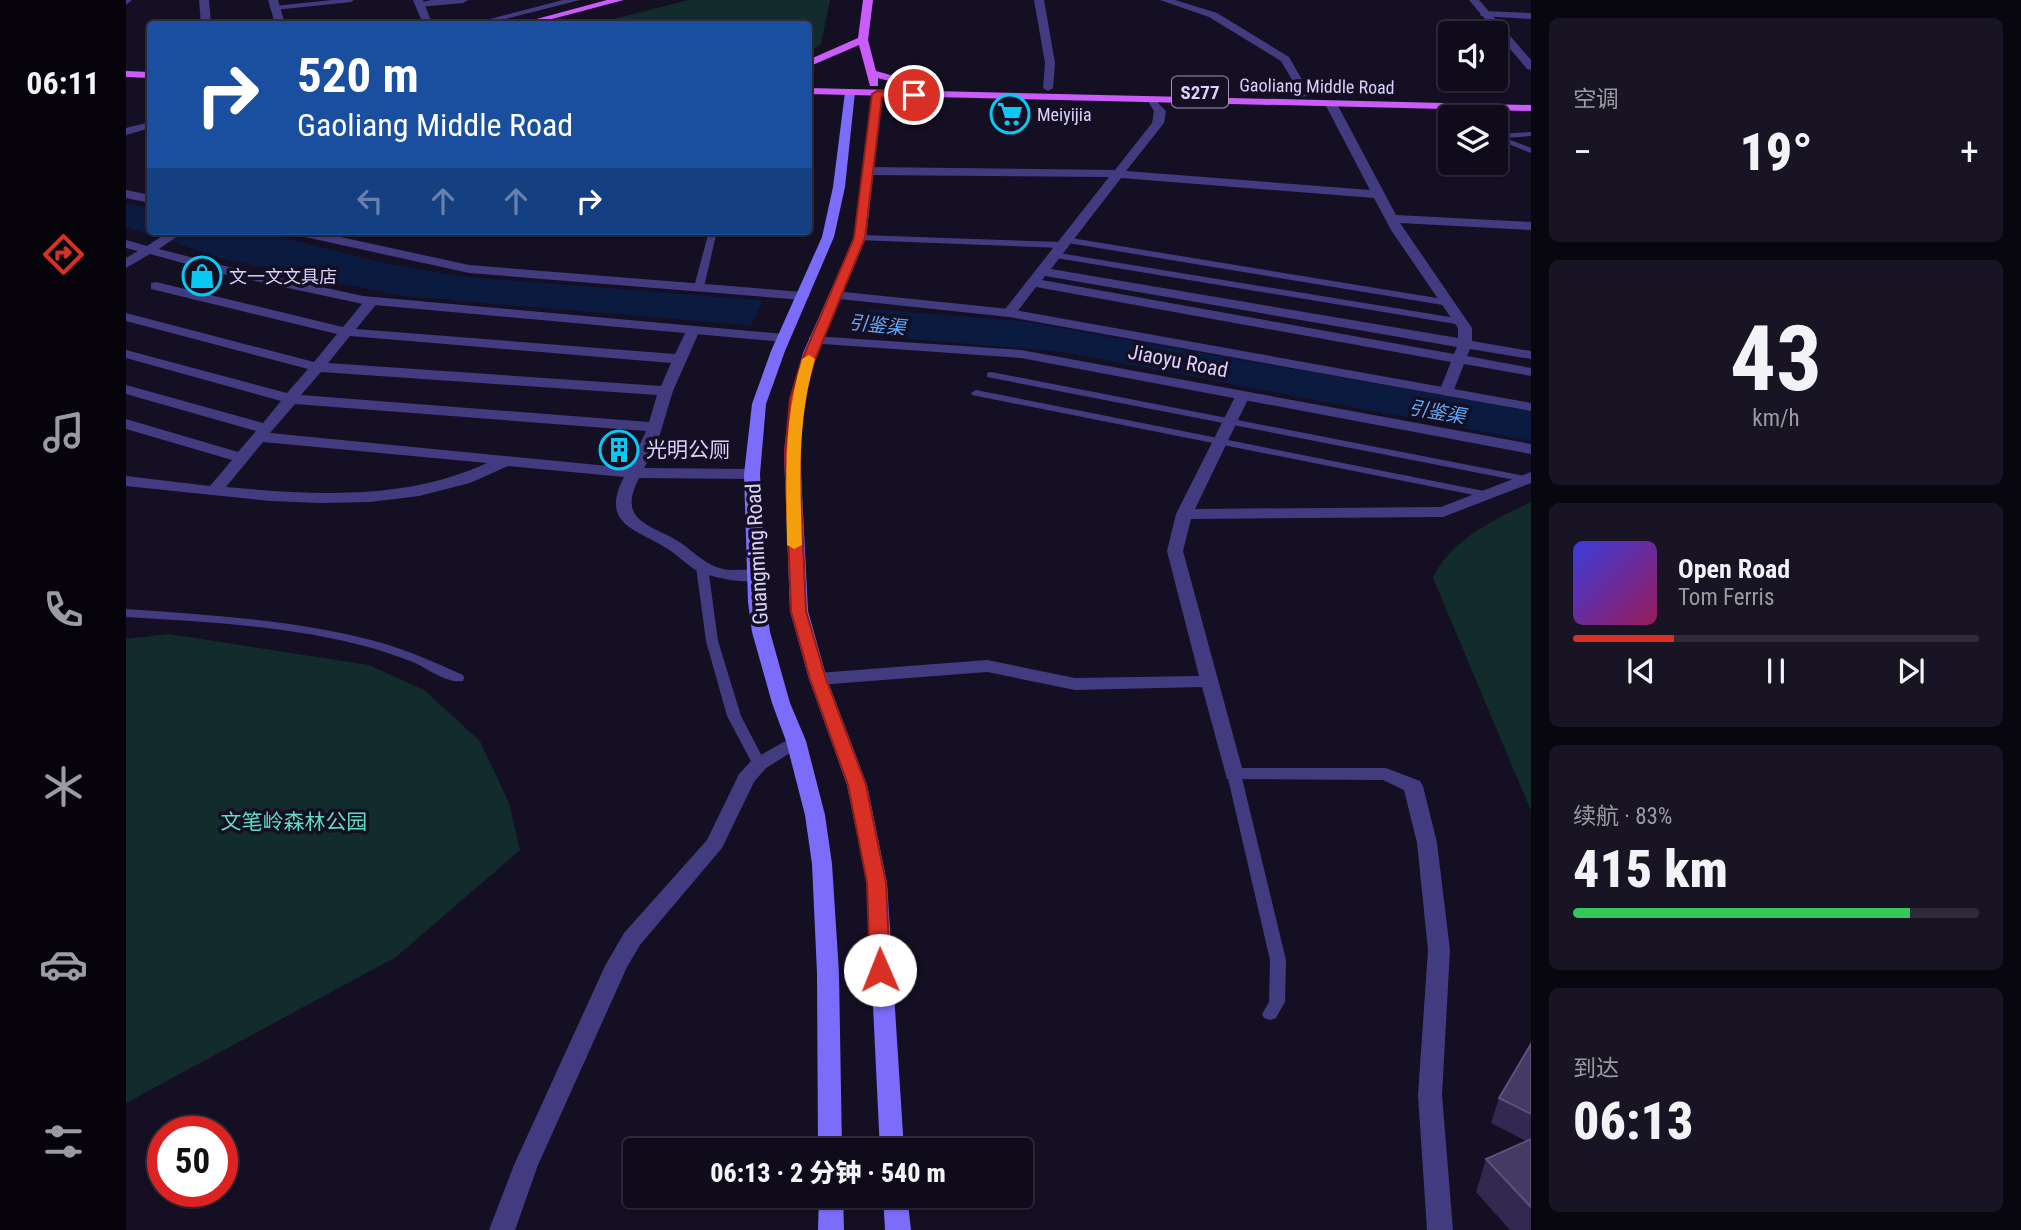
<!DOCTYPE html>
<html lang="zh">
<meta charset="utf-8">
<style>
:root{--surface:#0f0b1a;--page:#181423;--text:#f1f3f6;--muted:#9b9ba2;--line:#2f2b39;--accent:#d93025}
body{margin:0;font-family:"Roboto Condensed","Noto Sans SC",sans-serif;background:var(--page);color:var(--text);height:100vh;display:flex;flex-direction:column;font-size:26px;white-space:nowrap}
*{box-sizing:border-box;margin:0}
p{font-size:23px;color:var(--muted)}
.icon{flex:none;width:38px;height:38px;fill:none;stroke:currentColor;stroke-width:2;stroke-linecap:round;stroke-linejoin:round}
.map{position:relative;flex:1;overflow:hidden}
.side{display:flex;flex-direction:column;gap:18px;padding:18px;background:#08060e;width:490px}
.side>*{flex:none}
.hud{position:absolute;left:21px;top:21px;width:665px;height:214px;border-radius:7px;box-shadow:0 2px 5px #0004,0 0 0 2px var(--line);background:#1a4fa0;color:#fff;overflow:hidden}
.fabs{position:absolute;left:1312px;top:21px;display:grid;gap:14px}
.fabs a{display:grid;place-items:center;width:70px;height:70px;border-radius:7px;background:var(--surface);box-shadow:0 2px 5px #0004,0 0 0 2px var(--line);font-size:35px}
.speed{position:absolute;left:21px;top:1116px;display:flex;gap:14px;font-size:35px;font-weight:700;text-align:center}
.speed>*{display:grid;place-content:center;width:91px;height:91px;border-radius:50%;background:var(--surface);box-shadow:0 2px 5px #0004,0 0 0 2px var(--line);line-height:1}
.speed .limit{border:10px solid #d22;background:#fff;color:#111}
.pin{position:absolute;display:grid;place-items:center;width:60px;height:60px;color:#fff;margin:-30px;border:4px solid #fff;border-radius:50%;box-shadow:0 2px 7px #0007}
.me{position:absolute;width:77px;margin:-38px;rotate:359deg;stroke-linejoin:round;filter:drop-shadow(0 0 5px #0008)}
.turn{display:flex;align-items:center;gap:24px;height:147px;padding:0 35px;font-size:32px}
.turn .icon{width:91px;height:91px;stroke-width:2.5}
.turn b{display:block;font-size:49px;line-height:60px}
.lanes{display:flex;align-items:center;height:66px;padding:0 35px;background:#0003;justify-content:center;gap:35px;direction:ltr}
.lanes .off{opacity:.35}
.big{font-size:52px;font-weight:800;line-height:1.1}
.side .tile{flex:1;display:flex;flex-direction:column;justify-content:center;gap:10px;min-width:0;padding:0 24px;border-radius:10px;background:var(--page)}
.side .dial{align-items:center;gap:0}
.dial b{font-size:91px;line-height:1}
.song{display:flex;align-items:center;gap:21px}
.cover{width:84px;height:84px;border-radius:10px;background:linear-gradient(135deg,hsl(240 70% 55%),hsl(330 70% 35%))}
.played{height:7px;border-radius:4px;background:linear-gradient(90deg,var(--accent) 25%,var(--line) 25%)}
.keys{display:flex;justify-content:space-around;direction:ltr}
.heat{display:flex;justify-content:space-between;align-items:center;font-size:38px;direction:ltr}
.charge{height:10px;border-radius:5px;background:linear-gradient(90deg,#34c759 83%,var(--line) 0)}
.trip{position:absolute;left:497px;top:1138px;width:410px;height:70px;border-radius:7px;background:var(--surface);box-shadow:0 2px 5px #0004,0 0 0 2px var(--line);font-weight:800;line-height:70px;text-align:center}
main{display:flex;flex:1;min-height:0}
.tabs{display:flex;flex-direction:column;width:126px;justify-content:space-around;align-items:center;background:#06040a;color:var(--muted)}
.tabs .icon{width:49px;height:49px}
.tabs .current{color:var(--accent)}
.tabs b{font-size:32px;color:var(--text)}
.map>svg:first-child{display:block}
.green{fill:#122b2c}
.water{fill:#0b1a3f}
.pier{fill:#140f23}
.lines{fill:none;stroke-linecap:round;stroke-linejoin:round}
.service{fill:#433b80;fill-rule:evenodd}
.minor{fill:#433b80;fill-rule:evenodd}
.tertiary{fill:#433b80;fill-rule:evenodd}
.secondary{fill:#7b6dfa;fill-rule:evenodd}
.primary{fill:#ca5df9;fill-rule:evenodd}
.wall{fill:#332850}
.building{fill:#453a63;stroke:#5c527b;stroke-width:2}
.route{fill:#d93025;stroke:#8d1f18;stroke-width:2}
.slow{fill:#f59e0b}
.labels{text-anchor:middle;dominant-baseline:central;stroke-width:7;stroke-linejoin:round;paint-order:stroke}
.far-street-label{font-size:18px;fill:#dad2fd;stroke:#140f23}
.far-poi-label{font-size:18px;fill:#dad2fd;stroke:#140f23;text-anchor:start}
.shield{fill:#140f23;stroke:#9f98bc;stroke-width:2}
.shield-label{font-size:19px;font-weight:bold;fill:#dad2fd}
.far-water-label{font-size:19px;font-style:italic;fill:#64a9f9;stroke:#140f23}
.street-label{font-size:21px;fill:#dad2fd;stroke:#140f23}
.poi-label{font-size:21px;fill:#dad2fd;stroke:#140f23;text-anchor:start}
.park-label{font-size:21px;fill:#61dbc5;stroke:#140f23}
</style>
<main>
<nav class="tabs">
<b>06:11</b>
<svg class="icon current" aria-label="directions" viewBox="0 0 24 24"><path d="M12 3l9 9-9 9-9-9zM9 14v-3h6M13 9l2 2-2 2"/></svg>
<svg class="icon" aria-label="music" viewBox="0 0 24 24"><path d="M9 18V5l10-2v13"/><circle cx="6" cy="18" r="3"/><circle cx="16" cy="16" r="3"/></svg>
<svg class="icon" aria-label="phone" viewBox="0 0 24 24"><path d="M5 4h4l2 5-3 2q2 4 5 5l2-3 5 2v4C11 20 4 13 5 4z"/></svg>
<svg class="icon" aria-label="climate" viewBox="0 0 24 24"><path d="M12 3v18M4 7l16 10M4 17L20 7"/></svg>
<svg class="icon" aria-label="car" viewBox="0 0 24 24"><path d="M5 17H2v-5l4-1 3-4h7l3 4 3 1v5h-3M9 17h6M6 11h13"/><circle cx="7" cy="17" r="2"/><circle cx="17" cy="17" r="2"/></svg>
<svg class="icon" aria-label="filters" viewBox="0 0 24 24"><path d="M4 7h16M4 17h16"/><circle cx="9" cy="7" r="2"/><circle cx="15" cy="17" r="2"/></svg>
</nav>
<div class="map">
<svg width="1405" height="1230" viewBox="0 0 1405 1230">
<rect width="100%" height="100%" fill="#140f23"/>
<g class="green">
<polygon points="563,0 704,0 695,44 683,53 682,24 468,24"/>
<path d="M1405 502V811L1307 578C1325 539 1368 520 1405 502Z"/>
<polygon points="43,634 243,665 298,690 354,741 383,803 394,850 270,957 0,1103 0,639"/>
</g>
<polygon class="water" points="0,203 24,208 24,231 132,231 253,262 332,276 895,321 1405,411 1405,441 936,352 276,296 101,260 0,227"/>
<polygon class="pier" points="638,298 744,307 734,336 625,326"/>
<g class="lines">
<g class="service">
<polygon points="0,0 6,0 0,5"/>
<polygon points="206,0 228,0 225,2 149,10 146,8 149,6"/>
<polygon points="1405,132 1405,136 1379,138 1405,148 1405,153 1370,139 1370,136 1374,134"/>
<polygon points="583,231 591,231 578,287 573,290 568,287"/>
<polygon points="734,235 936,242 940,245 936,248 731,240 731,236"/>
<polygon points="939,237 1323,300 1328,303 1323,306 936,242 935,240"/>
<polygon points="927,252 1336,319 1341,322 1336,325 924,257 924,253"/>
<polygon points="865,372 1399,476 1405,479 1399,482 861,377 861,373"/>
<polygon points="850,390 1358,491 1364,494 1358,497 846,395 845,393"/>
<polygon points="576,563 582,567 592,641 615,716 640,764 638,767 628,767 601,716 580,641 570,567"/>
<path d="M0 609C86 615 173 620 256 643 284 651 310 663 337 675L338 678 337 681C321 684 301 668 287 662 273 657 260 652 246 648 166 626 83 622 0 617Z"/>
<polygon points="1108,770 1113,771 1115,774 1160,960 1159,1002 1150,1018 1144,1020 1138,1018 1136,1014 1143,1002 1144,960 1101,774 1103,771"/>
</g>
<g class="minor">
<polygon points="73,0 83,0 85,24 75,24"/>
<polygon points="142,0 152,0 159,24 149,24"/>
<polygon points="305,0 342,0 337,3 293,7 288,4"/>
<polygon points="437,0 454,0 359,24 344,24"/>
<polygon points="908,0 918,0 929,63 927,88 922,91 917,88 919,63"/>
<polygon points="1034,0 1049,0 1091,13 1163,57 1185,95 1176,97 1155,61 1083,17"/>
<polygon points="1359,11 1405,13 1405,19 1355,16 1354,14"/>
<path d="M1026 97 1040 111 1038 123 1000 171 1244 190 1199 104 1205 101 1211 104 1270 215 1405 222V230L1274 223 1346 328V341L1405 351V359L1344 349 1341 356 1405 368V376L1338 364 1327 392 1320 396 1313 392 1325 362 910 287 888 316H878L876 313 983 177 743 175 737 171 743 167 989 170 1026 123 1028 111 1021 100ZM995 178 1248 198 1265 230 1332 328V338L925 269ZM919 276 1331 347 1328 354 916 280Z"/>
<polygon points="24,122 24,128 0,135 0,128"/>
<polygon points="0,190 24,195 24,203 0,198"/>
<path d="M30 282 217 327 241 298H251L253 301 230 329 549 354 562 327H572L574 330 547 391 531 444 518 468 626 469 634 474 626 479 513 478C490 523 526 524 555 543 569 553 580 565 597 569 610 572 630 566 640 576 629 588 581 577 568 569 559 563 551 555 542 549 511 529 473 525 498 477L382 466 344 483 293 496 244 502 194 503 144 501 0 486V476L84 486 106 460 0 429V419L112 452 130 431 0 394V385L137 423 155 401 0 358V350L161 393 182 369 0 321V313L188 362 211 334 25 289V283ZM224 336 545 363 535 386 202 363ZM195 372 531 395 523 422 175 395ZM169 404 520 431 503 468 144 433ZM137 442 361 463C278 501 188 495 100 487Z"/>
<polygon points="1117,391 1124,395 1069,509 1315,507 1405,472 1405,483 1317,517 1065,519 1057,551 1116,768 1260,768 1294,781 1297,786 1311,843 1324,950 1316,1095 1327,1230 1301,1230 1292,1095 1302,950 1291,843 1278,790 1257,780 1101,779 1076,687 949,690 861,672 692,685 683,679 692,673 861,660 949,678 1073,676 1041,551 1050,514 1110,395"/>
<polygon points="670,735 677,737 680,741 677,745 640,768 628,782 596,848 514,945 501,967 412,1165 389,1230 363,1230 388,1165 479,966 498,933 581,840 613,774 626,760"/>
</g>
<g class="tertiary">
<polygon points="287,0 297,0 305,21 313,24 297,24"/>
<polygon points="1343,0 1353,0 1405,60 1405,70 1401,69"/>
<polygon points="44,231 59,231 33,249 99,266 237,296 658,334 665,338 658,342 237,304 97,274 24,254 0,268 0,258 12,251 0,248 0,240 21,246"/>
<polygon points="164,231 187,231 343,265 677,292 684,296 677,300 343,273 170,235"/>
<polygon points="709,291 883,309 1405,403 1405,411 883,317 704,298 704,292"/>
<polygon points="688,336 895,350 1405,444 1405,454 895,358 683,343 683,337"/>
</g>
<g class="secondary">
<polygon points="724,89 729,92 719,187 708,237 659,351 640,404 634,474 640,602 644,632 664,703 680,741 699,815 706,864 713,973 716,1150 692,1150 691,973 686,864 679,815 660,741 646,703 626,632 622,602 618,474 626,404 645,351 696,237 707,187 719,92"/>
<polygon points="751,91 756,94 740,238 691,353 678,399 674,452 682,611 701,679 741,785 761,883 778,1150 754,1150 741,883 721,785 683,679 664,611 658,452 664,399 677,353 728,238 746,94"/>
<polygon points="693,1195 717,1195 718,1230 692,1230"/>
<polygon points="757,1195 781,1195 785,1230 759,1230"/>
</g>
<g class="primary">
<polygon points="481,0 498,0 407,24 392,24"/>
<polygon points="737,0 747,0 742,40 750,71 775,78 811,82 811,86 774,84 752,78 752,86 744,86 733,45 682,67 682,60 732,38"/>
<polygon points="301,20 305,24 295,24 297,21"/>
<polygon points="0,71 24,72 24,78 0,77"/>
<polygon points="682,88 1405,105 1405,111 682,94"/>
</g>
</g>
<polygon class="wall" points="1405,1044 1405,1230 1384,1230 1350,1192 1360,1159 1400,1141 1365,1123 1373,1098"/>
<g class="building">
<polygon points="1405,1044 1405,1114 1373,1098"/>
<polygon points="1405,1139 1405,1207 1360,1159"/>
</g>
<polygon class="route" points="751,91 788,92 793,95 788,98 756,97 739,238 688,362 677,399 673,452 680,611 700,679 740,785 760,883 764,970 761,975 747,975 744,970 741,883 722,785 684,679 665,611 659,452 664,399 675,362 728,238 746,94"/>
<path class="slow" d="M683 355 689 359C671 422 674 479 676 545L668 549 661 545C660 479 657 422 676 359Z"/>
<defs>
<symbol id="supermarket-ring" viewBox="-11 -11 22 22"><circle r="9.5" fill="#140f23" stroke="#09c9f2" stroke-width="1.5"/><path d="M-6-5.5h2.5l.6 2H6L4.5 2H-2.5L-4.4-4H-6ZM-1.5 3.2a1.3 1.3 0 1 0 .1 0ZM3 3.2a1.3 1.3 0 1 0 .1 0Z" fill="#09c9f2"/></symbol>
<symbol id="shop-ring" viewBox="-11 -11 22 22"><circle r="9.5" fill="#140f23" stroke="#09c9f2" stroke-width="1.5"/><path d="M-5-2.5h2.3a2.7 3.5 0 0 1 5.4 0H5L5.5 6h-11ZM-1.5-2.5h3a1.5 2.3 0 0 0-3 0Z" fill="#09c9f2"/></symbol>
<symbol id="building-ring" viewBox="-11 -11 22 22"><circle r="9.5" fill="#140f23" stroke="#09c9f2" stroke-width="1.5"/><path d="M-4-6H4V6H1V3H-1V6H-4ZM-2.5-4.3h1.7v1.8h-1.7ZM.8-4.3h1.7v1.8H.8ZM-2.5-1h1.7V.8h-1.7ZM.8-1h1.7V.8H.8Z" fill="#09c9f2"/></symbol>
</defs>
<g fill-rule="evenodd">
<use href="#supermarket-ring" x="862" y="92" width="44" height="44"/>
<use href="#shop-ring" x="54" y="254" width="44" height="44"/>
<use href="#building-ring" x="471" y="428" width="44" height="44"/>
</g>
<g class="labels">
<g class="far-street-label">
<text transform="translate(1191 86) rotate(1)">Gaoliang Middle Road</text>
</g>
<g class="far-poi-label">
<text x="911" y="114">Meiyijia</text>
<text x="103" y="276">文一文文具店</text>
</g>
<rect class="shield" x="1046" y="76.5" width="56" height="31" rx="5"/>
<g class="shield-label">
<text x="1074" y="92">S277</text>
</g>
<g class="far-water-label">
<text transform="translate(751 325) rotate(6)">引鉴渠</text>
<text transform="translate(1311 412) rotate(10)">引鉴渠</text>
</g>
<g class="street-label">
<text transform="translate(1052 361) rotate(11)">Jiaoyu Road</text>
<text transform="translate(631 554) rotate(-93)">Guangming Road</text>
</g>
<g class="poi-label">
<text x="520" y="450">光明公厕</text>
</g>
<g class="park-label">
<text x="168" y="822">文笔岭森林公园</text>
</g>
</g>
</svg>
<div class="fabs">
<a><svg class="icon" aria-label="sound" viewBox="0 0 24 24"><path d="M4 9h4l5-4v14l-5-4H4zM17 9q2 3 0 6"/></svg></a>
<a><svg class="icon" aria-label="layers" viewBox="0 0 24 24"><path d="M12 4l9 5-9 5-9-5zM3 14l9 5 9-5"/></svg></a>
</div>
<div class="speed"><div class="limit">50</div></div>
<div class="pin" style="left:788px;top:95px;background:#d93025"><svg class="icon" aria-label="arrive" viewBox="0 0 24 24"><path d="M6 21V4h12l-3 4 3 4H6"/></svg></div>
<svg class="me" style="left:754px;top:970px" viewBox="-20 -20 40 40"><circle r="19" fill="#fff"/><path d="M0-13L10 11 0 6-10 11z" fill="#d93025"/></svg>
<div class="trip">06:13 · 2 分钟 · 540 m</div>
<div class="hud">
<div class="turn"><svg class="icon" aria-label="right" viewBox="0 0 24 24"><path d="M7 20v-9h11M14 6l5 5-5 5"/></svg><div><b>520 m</b>Gaoliang Middle Road</div></div>
<div class="lanes"><svg class="icon off" aria-label="left" viewBox="0 0 24 24"><path d="M17 20v-9H6M10 6l-5 5 5 5"/></svg><svg class="icon off" aria-label="ahead" viewBox="0 0 24 24"><path d="M12 20V5M6 11l6-6 6 6"/></svg><svg class="icon off" aria-label="ahead" viewBox="0 0 24 24"><path d="M12 20V5M6 11l6-6 6 6"/></svg><svg class="icon" aria-label="right" viewBox="0 0 24 24"><path d="M7 20v-9h11M14 6l5 5-5 5"/></svg></div>
</div>
</div>
<section class="side">
<div class="tile"><p>空调</p>
<div class="heat"><a>−</a><b class="big">19°</b><a>+</a></div>
</div>
<div class="tile dial"><b>43</b><p>km/h</p></div>
<div class="tile">
<div class="song"><i class="cover"></i><div><b>Open Road</b><p>Tom Ferris</p></div></div>
<div class="played"></div>
<div class="keys"><svg class="icon" aria-label="previous" viewBox="0 0 24 24"><path d="M18 5L8 12l10 7zM5 5v14"/></svg><svg class="icon" aria-label="pause" viewBox="0 0 24 24"><path d="M8 5v14M16 5v14"/></svg><svg class="icon" aria-label="next" viewBox="0 0 24 24"><path d="M6 5l10 7-10 7zM19 5v14"/></svg></div>
</div>
<div class="tile"><p>续航 · 83%</p><b class="big">415 km</b><div class="charge"></div></div>
<div class="tile"><p>到达</p><b class="big">06:13</b></div>
</section>
</main>
